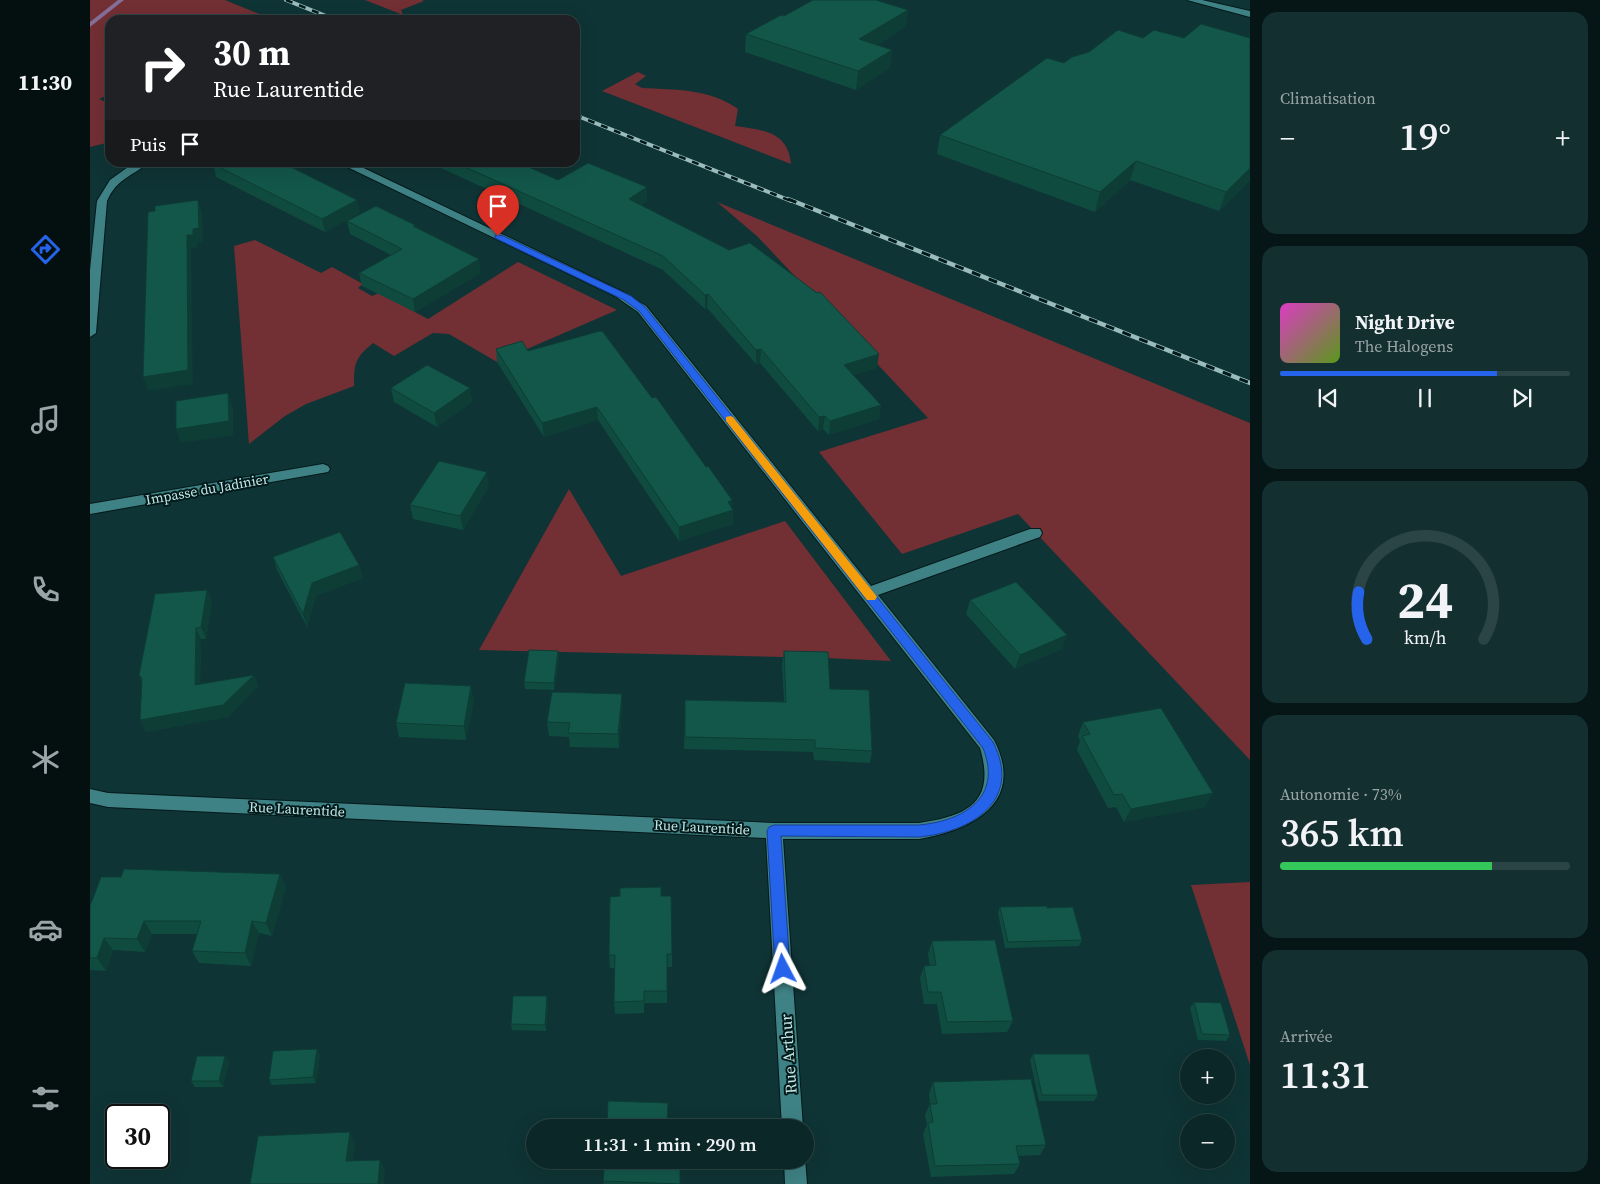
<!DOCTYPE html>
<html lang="fr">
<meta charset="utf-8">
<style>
:root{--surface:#0b2728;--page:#142f30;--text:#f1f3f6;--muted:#9aa5a8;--line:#2b4445;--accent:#2563eb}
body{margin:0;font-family:"Source Serif 4",serif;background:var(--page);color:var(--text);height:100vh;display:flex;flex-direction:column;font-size:19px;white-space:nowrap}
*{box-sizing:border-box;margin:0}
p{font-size:16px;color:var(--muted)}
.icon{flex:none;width:28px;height:28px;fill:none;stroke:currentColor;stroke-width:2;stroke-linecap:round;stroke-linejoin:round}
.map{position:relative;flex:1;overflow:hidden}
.sheet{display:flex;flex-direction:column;gap:12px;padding:12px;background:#061516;width:350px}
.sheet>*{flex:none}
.guide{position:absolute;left:15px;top:15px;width:475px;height:152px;border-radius:15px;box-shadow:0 5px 20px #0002,0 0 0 1px var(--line);background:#202124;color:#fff;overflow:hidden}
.buttons{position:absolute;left:1090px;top:1049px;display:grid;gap:10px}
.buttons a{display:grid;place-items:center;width:55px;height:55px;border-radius:50%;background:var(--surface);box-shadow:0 5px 20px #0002,0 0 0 1px var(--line);font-size:25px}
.speed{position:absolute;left:15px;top:1104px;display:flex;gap:10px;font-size:25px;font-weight:700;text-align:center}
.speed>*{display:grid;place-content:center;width:65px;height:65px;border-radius:50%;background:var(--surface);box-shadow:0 5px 20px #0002,0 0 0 1px var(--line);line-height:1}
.speed .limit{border:2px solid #111;border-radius:8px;background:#fff;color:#111}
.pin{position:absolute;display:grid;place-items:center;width:42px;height:42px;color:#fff;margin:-51px -21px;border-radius:50% 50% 50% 0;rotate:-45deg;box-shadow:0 0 5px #0007}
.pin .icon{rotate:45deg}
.me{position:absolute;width:55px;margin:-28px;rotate:356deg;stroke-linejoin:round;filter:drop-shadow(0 0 4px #0008)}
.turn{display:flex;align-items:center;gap:18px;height:105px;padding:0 25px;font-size:22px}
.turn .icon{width:65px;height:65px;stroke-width:2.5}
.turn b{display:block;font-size:35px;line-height:42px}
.then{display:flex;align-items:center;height:48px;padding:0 25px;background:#0003;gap:10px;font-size:19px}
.big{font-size:38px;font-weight:600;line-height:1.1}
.sheet .tile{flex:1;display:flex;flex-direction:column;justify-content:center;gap:8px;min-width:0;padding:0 18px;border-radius:15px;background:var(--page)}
.sheet .dial{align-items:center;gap:0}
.dial svg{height:130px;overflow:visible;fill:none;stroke:var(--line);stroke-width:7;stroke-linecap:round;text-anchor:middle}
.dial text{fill:var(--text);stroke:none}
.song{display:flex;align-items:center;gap:15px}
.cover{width:60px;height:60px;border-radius:8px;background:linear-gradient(135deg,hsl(310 70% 55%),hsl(90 70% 35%))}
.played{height:5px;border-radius:2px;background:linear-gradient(90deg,var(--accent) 75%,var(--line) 75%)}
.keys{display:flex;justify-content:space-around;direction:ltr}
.heat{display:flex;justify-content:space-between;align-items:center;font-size:28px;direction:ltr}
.charge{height:8px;border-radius:4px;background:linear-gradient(90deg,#34c759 73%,var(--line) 0)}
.trip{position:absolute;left:436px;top:1119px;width:288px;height:50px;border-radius:25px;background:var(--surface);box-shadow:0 5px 20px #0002,0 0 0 1px var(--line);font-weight:600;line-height:50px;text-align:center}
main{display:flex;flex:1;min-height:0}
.dock{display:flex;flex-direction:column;width:90px;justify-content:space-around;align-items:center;background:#041010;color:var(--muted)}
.dock .icon{width:35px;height:35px}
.dock .on{color:var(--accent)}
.dock b{font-size:22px;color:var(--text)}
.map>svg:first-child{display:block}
.green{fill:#722f34}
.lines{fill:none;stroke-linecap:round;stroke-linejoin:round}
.stream{fill:#856e98;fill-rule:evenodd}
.street-casing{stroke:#05191a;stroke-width:2}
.secondary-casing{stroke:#05191a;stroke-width:2}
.street{fill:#3f8285;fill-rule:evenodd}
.secondary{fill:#3f8285;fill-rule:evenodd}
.rail-far1-casing{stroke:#9abcbd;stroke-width:4}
.rail-casing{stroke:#9abcbd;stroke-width:4.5}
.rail-far1{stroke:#001a1b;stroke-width:2.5;stroke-dasharray:7;stroke-linecap:butt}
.rail{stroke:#001a1b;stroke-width:3;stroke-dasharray:9;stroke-linecap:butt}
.wall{fill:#104b40}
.shaded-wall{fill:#0d3d34}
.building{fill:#13574b;stroke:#0d3d34}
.route{fill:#2563eb;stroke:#184099}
.slow{fill:#f59e0b}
.labels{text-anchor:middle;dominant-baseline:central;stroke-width:4;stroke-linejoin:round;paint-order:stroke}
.street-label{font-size:14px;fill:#c5e6e6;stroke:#001a1b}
.near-street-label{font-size:16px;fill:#c5e6e6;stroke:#001a1b}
</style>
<main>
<nav class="dock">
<b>11:30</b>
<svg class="icon on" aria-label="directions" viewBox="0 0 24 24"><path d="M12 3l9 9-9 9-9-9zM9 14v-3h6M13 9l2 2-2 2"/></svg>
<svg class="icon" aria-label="music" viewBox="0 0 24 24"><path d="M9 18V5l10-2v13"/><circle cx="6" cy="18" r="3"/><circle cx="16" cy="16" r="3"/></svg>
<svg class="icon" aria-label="phone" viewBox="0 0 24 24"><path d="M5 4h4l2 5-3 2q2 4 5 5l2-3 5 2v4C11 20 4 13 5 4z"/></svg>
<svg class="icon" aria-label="climate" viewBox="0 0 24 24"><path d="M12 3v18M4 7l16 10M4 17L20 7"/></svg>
<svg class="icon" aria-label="car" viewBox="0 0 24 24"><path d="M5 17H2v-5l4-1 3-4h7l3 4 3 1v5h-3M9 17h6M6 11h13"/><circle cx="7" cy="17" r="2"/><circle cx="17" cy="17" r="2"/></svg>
<svg class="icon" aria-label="filters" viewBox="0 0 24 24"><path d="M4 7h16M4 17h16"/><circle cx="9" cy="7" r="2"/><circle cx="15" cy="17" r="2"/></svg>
</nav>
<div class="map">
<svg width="1160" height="1184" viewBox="0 0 1160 1184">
<rect width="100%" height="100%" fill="#0f3435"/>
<g class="green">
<polygon points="0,0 135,0 184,20 20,20 20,94 9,99 20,104 20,142 0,147"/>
<polygon points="275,0 332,0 334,1 311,10 313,15"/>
<path d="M548 72 556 76 545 84 552 88C585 90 619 88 648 109L645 126C673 130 698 131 701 164L512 91Z"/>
<polygon points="627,202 1160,423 1160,760 928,514 812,554 729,452 838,418 668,237"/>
<path d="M165 240 231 273 242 267 273 284 268 288 282 296 289 293 338 319 428 262 527 310 407 362 359 334 343 333 304 356 283 343C265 358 264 363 264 386L216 404 195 416 159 444 144 246Z"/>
<polygon points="479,489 531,576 695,521 801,661 735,658 389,650"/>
<polygon points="1160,882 1160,1065 1101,885"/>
</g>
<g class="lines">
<polygon class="stream" points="28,0 34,0 0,27 0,22"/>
<defs>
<g id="street">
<path d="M45 162H59C42 177 27 178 17 201L6 333 0 337V270L7 201 20 180Z"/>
<path d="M247 162H261L533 292 556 306 781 586 940 529H950L952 533 950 537 788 595 904 740C936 803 882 830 829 839H693L713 1128H692L676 838 18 807 0 803V789L18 793 684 823H829C878 816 906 802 890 748L548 312 525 296Z"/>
<polygon points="233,464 238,466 240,469 238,472 0,514 0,504"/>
<polygon points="715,1158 717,1184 695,1184 694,1160 715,1160"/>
</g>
<polygon id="secondary" points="1097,0 1112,0 1160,11 1160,17"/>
</defs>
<use href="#street" class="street-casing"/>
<use href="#secondary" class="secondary-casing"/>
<use href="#street" class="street"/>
<use href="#secondary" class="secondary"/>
<defs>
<g id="rail-far1">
<polyline points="196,0 246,20"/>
<polyline points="485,115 701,201"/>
</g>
<polyline id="rail" points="698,199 1160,383"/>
</defs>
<use href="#rail-far1" class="rail-far1-casing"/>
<use href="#rail" class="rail-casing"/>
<use href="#rail-far1" class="rail-far1"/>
<use href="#rail" class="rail"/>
</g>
<g class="wall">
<polygon points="818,10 815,27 787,45 802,50 800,68 766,90 655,52 656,34 694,16"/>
<polygon points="999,52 1160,180 1129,211 1040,180 1005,212 847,154 850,135 974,63"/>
<polygon points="338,162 427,162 468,180 557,201 551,205 787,368 763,375 791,405 789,419 739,435 733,429 728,431 670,363 666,364 617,308 615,309 573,270"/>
<polygon points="123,164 270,213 235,232 126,177"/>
<polygon points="257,221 325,225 325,227 391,273 325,312 272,286 269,273 301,255 260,234"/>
<polygon points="406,349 438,351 642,508 643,524 589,541 508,420 454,437 407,362"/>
<polygon points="301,388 380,388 382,402 347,427 304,402"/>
<polygon points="399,486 373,530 323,519 320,505"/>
<polygon points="183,557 269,565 273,578 226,596 217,627 187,570"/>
<polygon points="117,590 122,601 116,639 111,639 110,684 164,675 168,686 138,717 56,732 52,682 49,675"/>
<polygon points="880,600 977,635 972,649 925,669 876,614"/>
<polygon points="468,651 469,658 464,690 435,689 434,682"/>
<polygon points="694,651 740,689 782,751 780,763 724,760 723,752 594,749 595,700 694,702 692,664"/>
<polygon points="384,700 376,740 309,737 306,723"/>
<polygon points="532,708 529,748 480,747 479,737 459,736 457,722"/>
<polygon points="993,722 1115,807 1034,822 1026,807 1018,808 987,750 990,741 988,736"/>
<polygon points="190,874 196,887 182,936 169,933 161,966 109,963 102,951 107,934 62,934 55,952 23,950 16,971 0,970 0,906 31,877"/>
<polygon points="571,896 582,954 582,967 577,967 577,1003 554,1003 554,1013 525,1014 524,1002 525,968 520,968 519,955"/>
<polygon points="910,907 957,908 992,940 989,946 915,948 908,913"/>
<polygon points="842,941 923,1021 917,1032 852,1034 847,1004 834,1004 830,978 834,966 840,966 838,954"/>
<polygon points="458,1002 456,1031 422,1030 421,1024"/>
<polygon points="1104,1002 1140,1035 1136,1041 1108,1040 1100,1008"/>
<polygon points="230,1054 226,1083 182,1085 179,1080"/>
<polygon points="943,1054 1008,1095 1004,1101 949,1101 940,1060"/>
<polygon points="135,1056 139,1062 133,1087 105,1087 101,1081"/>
<polygon points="843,1082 956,1145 950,1155 928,1156 930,1164 924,1174 841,1177 833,1134 837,1125 835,1115 840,1104 839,1094"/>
<polygon points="513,1181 590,1184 514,1184"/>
</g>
<g class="shaded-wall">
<polygon points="818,10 815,27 767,57 769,39"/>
<polygon points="802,50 800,68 766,90 768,71"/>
<polygon points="1046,161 1040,180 1005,212 1010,192"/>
<polygon points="1160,168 1160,180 1129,211 1136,192"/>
<polygon points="557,187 557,201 540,212 539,199"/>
<polygon points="108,200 112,214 113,242 107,243 107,248 101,249 103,384 58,391 53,377 97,235 103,229"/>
<polygon points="267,200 270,213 235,232 232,219"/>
<polygon points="389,259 391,273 325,312 323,299"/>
<polygon points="618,294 617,308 615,309 615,295"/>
<polygon points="671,349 670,363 666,364 666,350"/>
<polygon points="789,354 787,368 752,379 754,365"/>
<polygon points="380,388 382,402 347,427 344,413"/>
<polygon points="138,393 143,407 143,435 91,443 86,429"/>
<polygon points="791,405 789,419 739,435 740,421"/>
<polygon points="507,407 508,420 454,437 452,423"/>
<polygon points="735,416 733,429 728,431 729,417"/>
<polygon points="397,472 399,486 373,530 370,516"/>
<polygon points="642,500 642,510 643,510 643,524 589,541 589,527 638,502"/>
<polygon points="269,565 273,578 226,596 217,627 213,614 222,583"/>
<polygon points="117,590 122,601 116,639 111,627"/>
<polygon points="106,628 111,639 110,697 105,685"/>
<polygon points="977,635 972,649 925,669 930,655"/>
<polygon points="468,651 469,658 464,690 464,683"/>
<polygon points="164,675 168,686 138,717 56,732 50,720"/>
<polygon points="381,686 384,700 376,740 374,726"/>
<polygon points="532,694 532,708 529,748 528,734"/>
<polygon points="1123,793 1115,807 1034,822 1041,809"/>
<polygon points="190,874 196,887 182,936 176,923"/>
<polygon points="54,921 62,934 55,952 47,939"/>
<polygon points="162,921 169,933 161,966 155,953"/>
<polygon points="14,938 23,950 16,971 7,958"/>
<polygon points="457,996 458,1002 456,1031 455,1025"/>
<polygon points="227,1049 230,1054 226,1083 223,1077"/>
<polygon points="135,1056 139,1062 133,1087 129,1081"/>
<polygon points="260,1132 265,1143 262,1172 256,1161"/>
<polygon points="290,1160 295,1170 294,1184 288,1184"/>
</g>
<g class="building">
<polygon points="723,0 786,0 818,10 769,39 802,50 768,71 656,34 691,15 694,16"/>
<polygon points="1111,24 1160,38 1160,45 1159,46 1160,47 1160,168 1136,192 1046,161 1010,192 850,135 957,58 974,63 982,57 999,52 1028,30 1053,38 1064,30 1094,38"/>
<polygon points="126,162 191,162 267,200 232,219 123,164"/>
<polygon points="364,162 427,162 468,180 498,163 557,187 539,199 639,250 660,243 727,293 730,292 789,354 754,365 791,405 740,421 735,416 729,417 671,349 666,350 618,294 615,295 573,256"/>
<polygon points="108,200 109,228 103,229 103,235 97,235 98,370 53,377 58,212 65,211 65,206"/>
<polygon points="286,206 325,225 323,226 389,259 323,299 269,273 312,249 257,221"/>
<polygon points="510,331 513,332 562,398 566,397 616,467 618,466 642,500 638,502 643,510 589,527 507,407 452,423 406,349 432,341 438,351"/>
<polygon points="337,365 380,388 344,413 301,388"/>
<polygon points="138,393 139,421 86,429 86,401"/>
<polygon points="349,461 397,472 370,516 320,505"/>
<polygon points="250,532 269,565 222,583 213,614 183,557"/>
<polygon points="926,582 977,635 930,655 880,600"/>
<polygon points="117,590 111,627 106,628 105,685 164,675 133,705 50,720 52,678 49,675 65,594"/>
<polygon points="439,650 468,651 464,683 434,682"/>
<polygon points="694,651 738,652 740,689 779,690 782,751 725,748 725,740 595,737 595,700 696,702"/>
<polygon points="315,683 381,686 374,726 306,723"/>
<polygon points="462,692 532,694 528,734 478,733 480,723 457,722"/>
<polygon points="1071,708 1123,793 1041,809 1032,794 1024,795 992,736 1000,734 993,722"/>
<polygon points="34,869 190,874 176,923 162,921 155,953 102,951 111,921 54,921 47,939 14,938 7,958 0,958 0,906 11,877 31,877"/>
<polygon points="571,887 571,896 581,896 582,954 577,954 577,991 554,991 554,1001 524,1002 525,955 519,955 520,897 530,896 530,888"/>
<polygon points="957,906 957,908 983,907 992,940 918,942 910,907"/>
<polygon points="905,940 923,1021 857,1022 851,992 838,992 834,966 846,965 842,941"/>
<polygon points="423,996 457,996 455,1025 421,1024"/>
<polygon points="1104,1002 1131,1003 1140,1035 1112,1034"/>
<polygon points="227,1049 223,1077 179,1080 183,1051"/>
<polygon points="943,1054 999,1054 1008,1095 952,1095"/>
<polygon points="107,1056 135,1056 129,1081 101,1081"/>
<polygon points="941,1079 956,1145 926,1146 930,1164 845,1166 838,1123 843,1122 840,1104 847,1104 843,1082"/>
<polygon points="518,1101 578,1103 577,1123 588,1123 588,1128 517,1128"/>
<polygon points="260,1132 256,1161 290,1160 288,1184 160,1184 168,1136"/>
<polygon points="515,1160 590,1160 590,1184 513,1181"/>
</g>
<path class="route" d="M405 235H411L541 296 555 307 903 742C933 801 881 832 829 837L691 836 700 969 698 974 693 976 687 974 685 969 677 831 679 827 684 825H829C873 821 913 798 893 748L549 311 534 300 405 238Z"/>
<polygon class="slow" points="640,416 643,417 785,594 787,597 785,600 777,600 636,421 636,417"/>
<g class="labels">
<g class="street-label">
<text transform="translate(117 489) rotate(-10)">Impasse du Jadinier</text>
<text transform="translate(207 809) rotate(3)">Rue Laurentide</text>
<text transform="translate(612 827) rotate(3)">Rue Laurentide</text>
</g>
<g class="near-street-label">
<text transform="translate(698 1054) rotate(-94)">Rue Arthur</text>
</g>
</g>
</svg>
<div class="buttons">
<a>+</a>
<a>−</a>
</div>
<div class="speed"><div class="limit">30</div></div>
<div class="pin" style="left:408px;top:236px;background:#d93025"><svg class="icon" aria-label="arrive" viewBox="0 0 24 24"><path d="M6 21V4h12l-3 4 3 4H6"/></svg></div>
<svg class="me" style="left:693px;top:969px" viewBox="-20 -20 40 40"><path d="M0-17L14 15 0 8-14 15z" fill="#2563eb" stroke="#fff" stroke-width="4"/></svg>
<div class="trip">11:31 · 1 min · 290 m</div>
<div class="guide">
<div class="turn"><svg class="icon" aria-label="right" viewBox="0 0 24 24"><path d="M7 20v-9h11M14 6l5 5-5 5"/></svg><div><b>30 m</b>Rue Laurentide</div></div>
<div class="then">Puis<svg class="icon" aria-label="arrive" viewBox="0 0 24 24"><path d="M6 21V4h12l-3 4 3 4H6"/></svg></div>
</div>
</div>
<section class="sheet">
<div class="tile"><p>Climatisation</p>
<div class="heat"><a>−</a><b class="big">19°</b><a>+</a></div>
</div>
<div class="tile">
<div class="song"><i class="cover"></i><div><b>Night Drive</b><p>The Halogens</p></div></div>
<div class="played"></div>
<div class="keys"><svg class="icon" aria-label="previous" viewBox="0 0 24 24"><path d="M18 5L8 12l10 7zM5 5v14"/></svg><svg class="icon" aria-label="pause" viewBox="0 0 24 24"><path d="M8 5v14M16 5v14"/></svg><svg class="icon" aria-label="next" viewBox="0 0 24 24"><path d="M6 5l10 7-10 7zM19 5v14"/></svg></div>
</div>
<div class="tile dial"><svg viewBox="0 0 100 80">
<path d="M14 69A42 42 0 1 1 86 69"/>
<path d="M14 69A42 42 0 0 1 9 40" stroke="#2563eb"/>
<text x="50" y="56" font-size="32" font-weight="700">24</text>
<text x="50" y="72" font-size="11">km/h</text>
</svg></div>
<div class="tile"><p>Autonomie · 73%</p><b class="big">365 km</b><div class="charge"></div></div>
<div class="tile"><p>Arrivée</p><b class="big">11:31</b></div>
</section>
</main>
